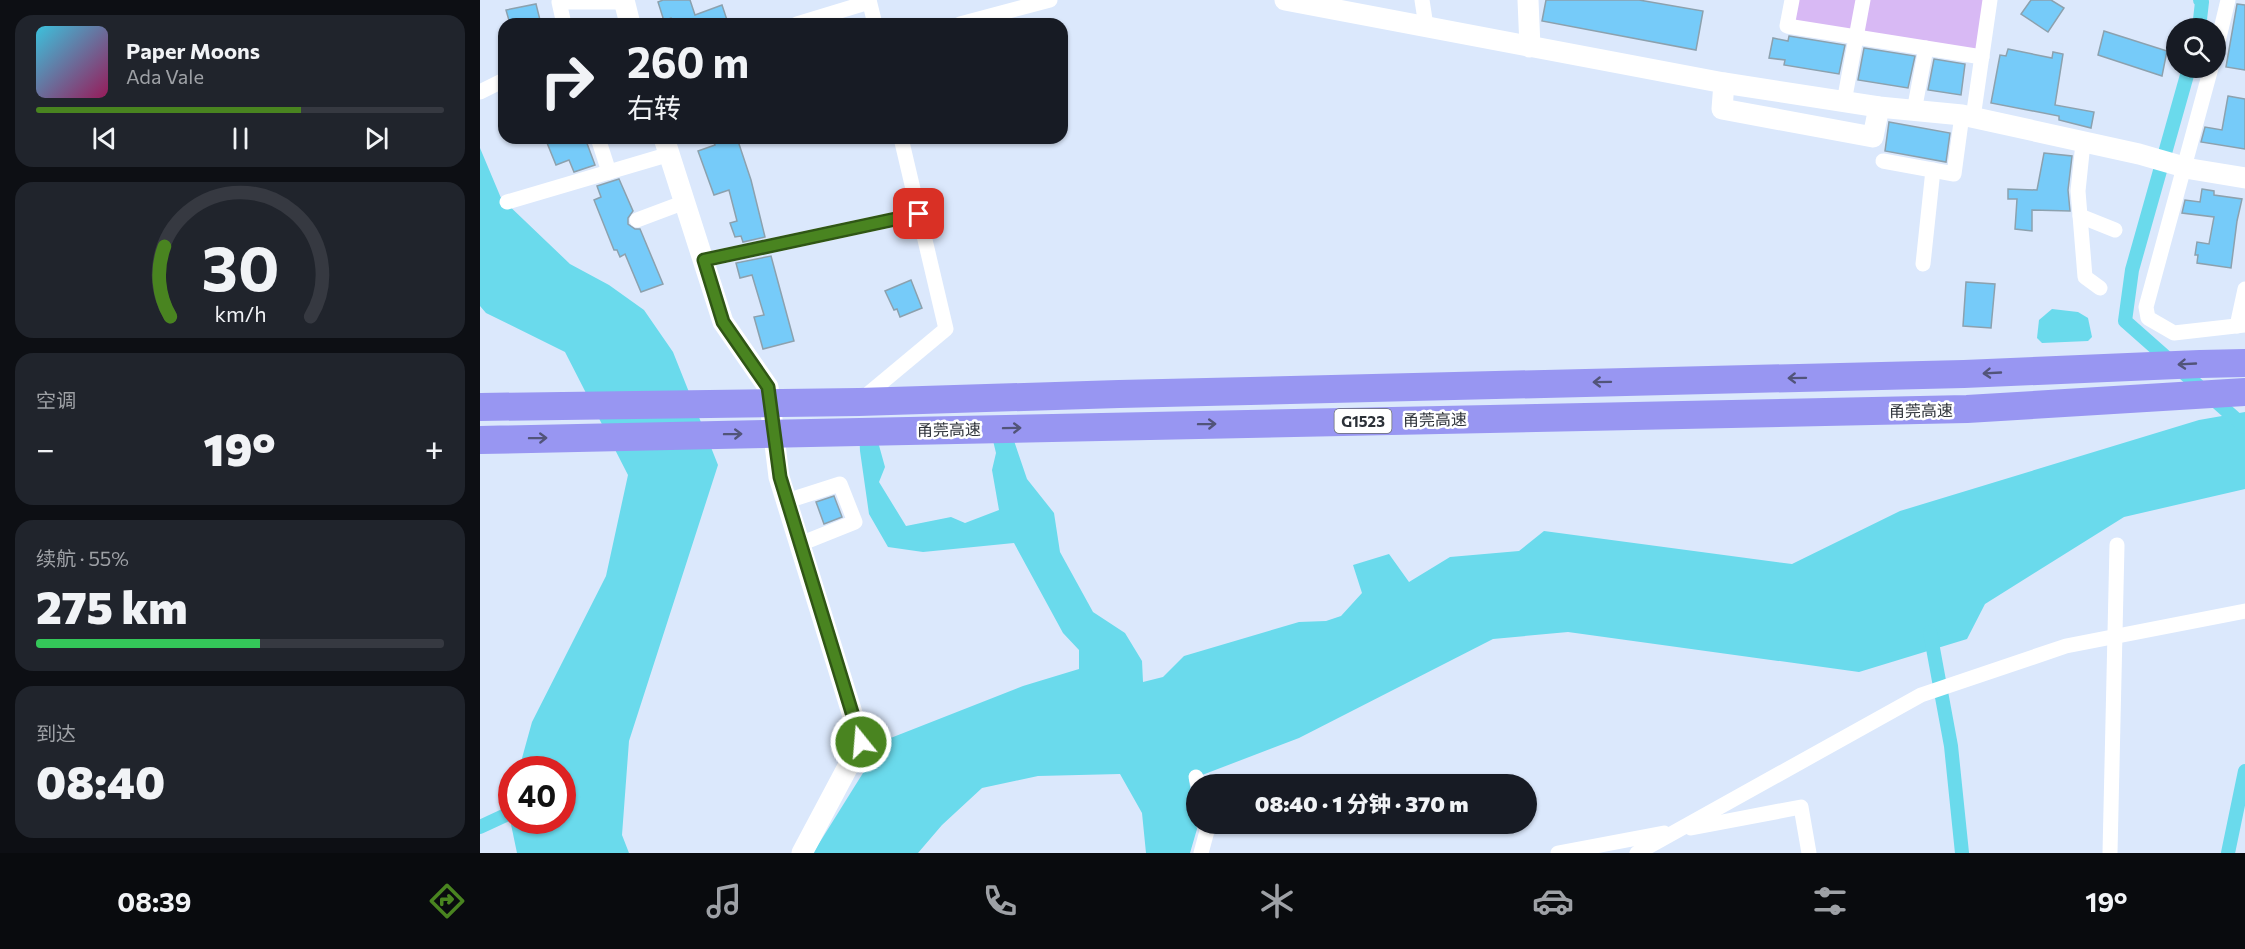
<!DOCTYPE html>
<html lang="zh">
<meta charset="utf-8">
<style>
:root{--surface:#171b24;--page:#20242c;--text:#f1f3f6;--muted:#9ea1a6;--line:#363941;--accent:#498420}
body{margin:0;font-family:Commissioner,"Noto Sans SC",sans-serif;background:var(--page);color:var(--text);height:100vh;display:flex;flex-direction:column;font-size:22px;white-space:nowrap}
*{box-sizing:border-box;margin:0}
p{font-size:20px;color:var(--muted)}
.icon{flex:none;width:33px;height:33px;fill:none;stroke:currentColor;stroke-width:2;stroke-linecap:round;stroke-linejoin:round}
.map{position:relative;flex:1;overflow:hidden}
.sheet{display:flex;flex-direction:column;gap:15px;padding:15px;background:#0d0f14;width:480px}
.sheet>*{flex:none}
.hud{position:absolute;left:18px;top:18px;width:570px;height:126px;border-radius:18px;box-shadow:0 2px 4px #0004;background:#171b24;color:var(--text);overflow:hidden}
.fabs{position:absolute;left:1686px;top:18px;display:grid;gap:12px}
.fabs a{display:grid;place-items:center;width:60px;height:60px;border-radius:50%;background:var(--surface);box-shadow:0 2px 4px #0004;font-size:30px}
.speed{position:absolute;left:18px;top:756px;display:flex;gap:12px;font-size:30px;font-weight:700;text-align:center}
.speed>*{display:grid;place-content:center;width:78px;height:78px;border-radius:50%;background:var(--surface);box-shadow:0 2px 4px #0004;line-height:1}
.speed .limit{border:9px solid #d22;background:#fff;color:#111}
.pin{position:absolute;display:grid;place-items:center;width:51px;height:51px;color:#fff;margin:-26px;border-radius:12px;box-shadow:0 3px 9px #0006}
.me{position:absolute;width:66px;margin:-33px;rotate:343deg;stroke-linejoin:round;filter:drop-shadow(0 0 4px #0008)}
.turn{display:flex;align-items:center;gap:21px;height:126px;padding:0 30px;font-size:27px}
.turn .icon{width:78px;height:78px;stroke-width:2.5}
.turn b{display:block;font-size:42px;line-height:51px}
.big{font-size:45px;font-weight:800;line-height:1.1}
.sheet .widget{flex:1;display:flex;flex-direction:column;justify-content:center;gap:9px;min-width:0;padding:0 21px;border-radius:18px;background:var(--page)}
.sheet .dial{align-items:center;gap:0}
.dial svg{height:156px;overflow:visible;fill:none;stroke:var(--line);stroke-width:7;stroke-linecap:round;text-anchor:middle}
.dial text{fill:var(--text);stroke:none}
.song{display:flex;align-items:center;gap:18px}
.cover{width:72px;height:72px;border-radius:9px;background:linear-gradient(135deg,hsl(190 70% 55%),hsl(330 70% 35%))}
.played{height:6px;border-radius:3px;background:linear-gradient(90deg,var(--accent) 65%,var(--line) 65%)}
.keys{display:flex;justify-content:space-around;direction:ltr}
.heat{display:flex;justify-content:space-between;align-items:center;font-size:33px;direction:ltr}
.charge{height:9px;border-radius:4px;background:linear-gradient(90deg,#34c759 55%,var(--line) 0)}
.trip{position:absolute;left:706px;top:774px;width:351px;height:60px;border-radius:30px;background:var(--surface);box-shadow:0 2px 4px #0004;font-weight:800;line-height:60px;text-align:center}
.menu{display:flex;height:96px;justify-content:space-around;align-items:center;background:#090b0e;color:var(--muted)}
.menu .icon{width:42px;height:42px}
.menu .selected{color:var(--accent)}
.menu b{font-size:27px;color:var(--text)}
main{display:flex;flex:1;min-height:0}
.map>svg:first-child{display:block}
.green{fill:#d8b9f4}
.water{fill:#6adaec}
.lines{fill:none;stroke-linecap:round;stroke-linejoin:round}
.canal{stroke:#6adaec;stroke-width:14}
.building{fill:#76cbf9;stroke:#8ca1ae;stroke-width:1.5}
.street{stroke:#fff;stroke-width:15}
.secondary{stroke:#fff;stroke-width:21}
.highway{stroke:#9896f2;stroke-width:28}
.oneway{stroke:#525479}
.route-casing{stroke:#2f5615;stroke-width:15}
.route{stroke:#498420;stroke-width:10}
.labels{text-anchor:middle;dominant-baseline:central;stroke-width:5;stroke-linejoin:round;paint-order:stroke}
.shield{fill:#fff;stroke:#6b6f74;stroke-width:1.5}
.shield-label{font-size:15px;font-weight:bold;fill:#2c3138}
.street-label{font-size:16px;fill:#2c3138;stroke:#fff}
</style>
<main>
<section class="sheet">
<div class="widget">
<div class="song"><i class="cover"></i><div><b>Paper Moons</b><p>Ada Vale</p></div></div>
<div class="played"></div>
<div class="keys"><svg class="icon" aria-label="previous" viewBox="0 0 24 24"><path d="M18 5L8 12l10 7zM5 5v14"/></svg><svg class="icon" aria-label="pause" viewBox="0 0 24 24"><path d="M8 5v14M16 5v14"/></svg><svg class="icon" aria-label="next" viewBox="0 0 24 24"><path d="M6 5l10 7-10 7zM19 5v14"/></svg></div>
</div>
<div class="widget dial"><svg viewBox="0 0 100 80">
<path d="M14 69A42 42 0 1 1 86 69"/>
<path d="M14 69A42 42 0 0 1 11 33" stroke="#498420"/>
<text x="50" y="56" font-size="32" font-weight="700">30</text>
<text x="50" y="72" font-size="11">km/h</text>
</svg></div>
<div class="widget"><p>空调</p>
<div class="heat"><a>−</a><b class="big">19°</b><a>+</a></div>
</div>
<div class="widget"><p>续航 · 55%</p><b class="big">275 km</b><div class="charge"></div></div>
<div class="widget"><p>到达</p><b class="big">08:40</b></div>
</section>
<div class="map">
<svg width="1765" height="853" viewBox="0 0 1765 853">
<rect width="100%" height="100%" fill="#dbe8fc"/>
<g class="green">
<polygon points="1316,0 1380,0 1374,33 1312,22"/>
<polygon points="1386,0 1505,0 1496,52 1382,35"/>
</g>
<g class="water">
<polygon points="0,148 21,198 90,264 129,285 164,310 193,352 238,465 149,741 142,835 149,853 37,853 28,810 31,799 32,820 82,820 82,770 39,769 52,722 126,576 148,475 85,352 6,313 0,306"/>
<polygon points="1572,309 1598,312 1608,318 1612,337 1608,341 1562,343 1557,338 1559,320"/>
<polygon points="1765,412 1765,489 1644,517 1505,604 1487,639 1379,672 1088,632 1013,639 819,738 709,780 717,829 710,853 666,853 662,813 640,774 558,776 502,788 462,825 438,853 333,853 403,741 543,686 599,669 599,650 583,633 534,543 443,552 408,547 389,514 380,451 379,431 395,431 405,467 399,482 426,526 471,517 485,523 519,510 512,470 516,453 510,428 531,432 547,479 574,513 580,552 613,612 645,633 662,661 663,682 683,677 704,656 819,622 846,621 861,616 882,593 873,565 909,554 929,582 970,557 1039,551 1064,531 1312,564 1420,511 1719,420"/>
</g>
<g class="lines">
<g class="canal">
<polyline points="1719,28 1722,2 1720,0"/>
<polyline points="1709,68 1652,270 1645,321 1765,427"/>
<polyline points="1450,632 1471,746 1482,853"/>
<polyline points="0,827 32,812"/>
<polyline points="1748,853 1765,771"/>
</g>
</g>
<g class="building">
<polygon points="183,0 210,0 215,15 242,5 247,20 236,24 193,24 191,18 184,21 178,2"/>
<polygon points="1066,0 1159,0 1223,11 1216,50 1062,21"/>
<polygon points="1551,0 1571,0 1584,8 1568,32 1541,14"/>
<polygon points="56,4 61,24 30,24 26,10"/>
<polygon points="1757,4 1765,5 1765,70 1746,67"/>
<polygon points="1624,31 1687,51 1682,76 1618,55"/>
<polygon points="1309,36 1365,45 1359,74 1304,65 1305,60 1289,58 1293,38 1308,41"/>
<polygon points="1384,48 1435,56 1428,88 1378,80"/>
<polygon points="1528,49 1572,58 1573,52 1583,54 1575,105 1614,112 1611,128 1579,120 1579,116 1511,103 1520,55 1526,56"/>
<polygon points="1454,59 1485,64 1481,95 1448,90"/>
<polygon points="1748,96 1765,99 1765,149 1721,142 1725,127 1742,130"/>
<polygon points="1409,122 1470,133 1466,162 1405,151"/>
<polygon points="65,138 105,138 115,165 94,172 89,160 76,165"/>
<polygon points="233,138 257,138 271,180 285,237 263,242 261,236 255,237 250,223 257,221 249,190 234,195 218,151 235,145"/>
<polygon points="1564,153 1592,156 1588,190 1590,211 1552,210 1552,231 1535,229 1537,199 1528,199 1528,189 1557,190"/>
<polygon points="139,179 153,211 148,218 148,224 155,229 160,229 183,284 161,292 145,254 140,257 137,250 134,250 114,200 121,197 117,186"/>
<polygon points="1722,189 1734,191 1734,195 1762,199 1757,221 1751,268 1717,263 1718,255 1715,255 1717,242 1729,244 1734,217 1702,213 1705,200 1720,202"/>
<polygon points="291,256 314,341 283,349 274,317 284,315 272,275 260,278 256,263"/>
<polygon points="431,280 442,308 420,317 417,309 414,310 405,291"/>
<polygon points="1486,282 1515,284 1511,328 1483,326"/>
<polygon points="354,496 362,517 344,524 336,502"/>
</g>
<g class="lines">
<g class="street">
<polyline points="389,0 395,24"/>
<polyline points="942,0 946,26"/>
<polyline points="1312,0 1307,26 1502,57"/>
<polyline points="84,24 79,2 144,2"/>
<polyline points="317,24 389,2"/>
<polyline points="480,24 570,0"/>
<polyline points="1736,50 1748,0"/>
<polyline points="1731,68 1666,307 1668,318 1694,333 1765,325"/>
<polyline points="0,92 24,80"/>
<polyline points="1364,102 1383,0"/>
<polyline points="1434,111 1446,48"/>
<polyline points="1493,118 1510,0"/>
<polyline points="118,138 129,172"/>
<polyline points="1603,143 1598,191 1605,277 1620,288"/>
<polyline points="1403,161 1474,174 1482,115"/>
<polyline points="27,202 190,154"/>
<polyline points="1600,216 1635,230"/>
<polyline points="157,220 205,202"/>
<polyline points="224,260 439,214"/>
<polyline points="1443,264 1453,170"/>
<polyline points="1757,326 1765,289"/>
<polyline points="382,399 466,329 421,138"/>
<polyline points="307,501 360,484 375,522 320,544"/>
<polyline points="716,777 718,784"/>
<polyline points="1211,828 1321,807 1329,853"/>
<polyline points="721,853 727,831 725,824"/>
<polyline points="1078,853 1184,833"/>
<polyline points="1157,853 1441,695 1586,646 1765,611"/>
<polyline points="1630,853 1637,545"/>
</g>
<g class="secondary">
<polyline points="144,0 150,24"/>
<polyline points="805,0 1244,83 1399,107 1482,115 1659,154 1711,169 1765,178"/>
<polyline points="1048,0 1050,47"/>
<polyline points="1244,83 1242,109 1393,137 1399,107"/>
<polyline points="184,138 243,322 288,387 299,477 381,742 322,853"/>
</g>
<g class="highway">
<polyline points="0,407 379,402 639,394 1484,374 1720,364 1765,363"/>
<polyline points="0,440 1487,409 1765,392"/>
</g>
</g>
<defs><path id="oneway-shaft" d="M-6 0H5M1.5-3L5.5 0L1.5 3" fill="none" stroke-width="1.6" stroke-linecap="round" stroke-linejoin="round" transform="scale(1.5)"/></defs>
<g class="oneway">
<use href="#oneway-shaft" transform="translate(1707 364) rotate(177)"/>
<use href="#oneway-shaft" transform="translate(1512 373) rotate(177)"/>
<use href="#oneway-shaft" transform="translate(1317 378) rotate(179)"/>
<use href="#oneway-shaft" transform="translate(1122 382) rotate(179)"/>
<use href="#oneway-shaft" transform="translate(727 424) rotate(-1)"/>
<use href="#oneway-shaft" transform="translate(532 428) rotate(-1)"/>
<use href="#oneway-shaft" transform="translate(253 434) rotate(-1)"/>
<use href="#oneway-shaft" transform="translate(58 438) rotate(-1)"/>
</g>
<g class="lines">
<defs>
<polyline id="route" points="381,742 300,477 288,387 243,322 224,260 439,214"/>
</defs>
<use href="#route" class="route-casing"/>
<use href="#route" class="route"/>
</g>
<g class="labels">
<rect class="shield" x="854.5" y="409" width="57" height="24" rx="4.5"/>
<g class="shield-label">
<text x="883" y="421">G1523</text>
</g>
<g class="street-label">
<text transform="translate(1441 410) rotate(-1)">甬莞高速</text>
<text transform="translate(955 419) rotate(-1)">甬莞高速</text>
<text transform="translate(469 429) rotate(-1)">甬莞高速</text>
</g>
</g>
</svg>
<div class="fabs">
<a><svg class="icon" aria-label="search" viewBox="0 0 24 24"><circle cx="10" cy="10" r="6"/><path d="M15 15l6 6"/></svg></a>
</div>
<div class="speed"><div class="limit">40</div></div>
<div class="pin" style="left:439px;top:214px;background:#d93025"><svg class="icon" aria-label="arrive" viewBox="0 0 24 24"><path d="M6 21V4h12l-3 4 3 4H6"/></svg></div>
<svg class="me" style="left:381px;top:742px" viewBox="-20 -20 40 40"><circle r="17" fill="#498420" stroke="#fff" stroke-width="3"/><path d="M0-11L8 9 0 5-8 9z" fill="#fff"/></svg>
<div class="trip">08:40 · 1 分钟 · 370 m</div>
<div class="hud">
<div class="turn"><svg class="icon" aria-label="right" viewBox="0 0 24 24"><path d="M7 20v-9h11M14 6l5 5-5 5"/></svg><div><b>260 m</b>右转</div></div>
</div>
</div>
</main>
<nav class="menu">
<b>08:39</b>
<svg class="icon selected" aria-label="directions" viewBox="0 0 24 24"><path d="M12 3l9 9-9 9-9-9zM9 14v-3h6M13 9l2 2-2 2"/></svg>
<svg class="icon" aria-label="music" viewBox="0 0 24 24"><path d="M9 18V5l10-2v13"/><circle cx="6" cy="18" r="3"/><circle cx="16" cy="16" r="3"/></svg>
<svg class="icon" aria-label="phone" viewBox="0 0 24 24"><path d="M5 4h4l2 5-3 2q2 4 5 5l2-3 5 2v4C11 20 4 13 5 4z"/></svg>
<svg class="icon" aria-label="climate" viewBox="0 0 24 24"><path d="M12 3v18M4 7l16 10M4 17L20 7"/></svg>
<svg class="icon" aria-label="car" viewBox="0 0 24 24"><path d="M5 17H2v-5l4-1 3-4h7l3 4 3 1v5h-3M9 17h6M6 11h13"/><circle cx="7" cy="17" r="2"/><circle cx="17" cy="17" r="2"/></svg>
<svg class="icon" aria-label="filters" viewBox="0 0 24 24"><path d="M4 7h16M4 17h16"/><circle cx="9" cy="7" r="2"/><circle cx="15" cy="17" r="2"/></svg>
<b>19°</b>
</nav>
